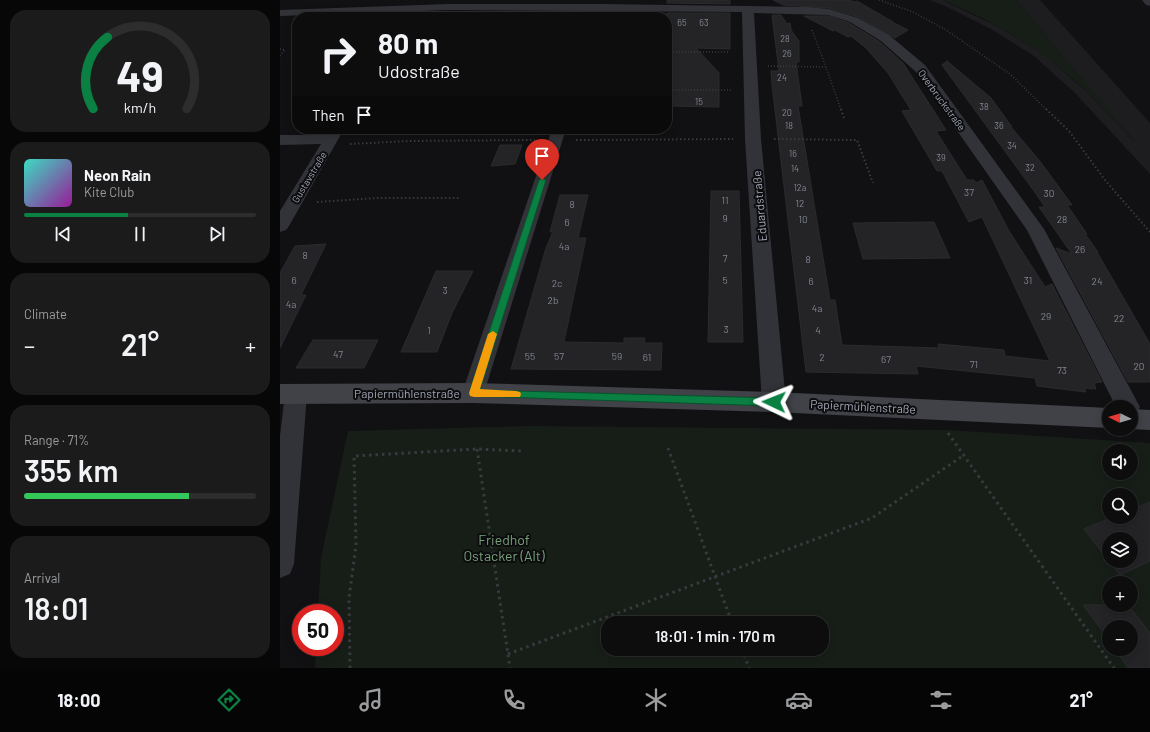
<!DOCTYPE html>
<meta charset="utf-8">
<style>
:root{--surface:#0d0d0e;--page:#1b1b1c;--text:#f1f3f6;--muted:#9a9c9e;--line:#2d2d2e;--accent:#0b8043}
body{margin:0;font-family:Barlow,sans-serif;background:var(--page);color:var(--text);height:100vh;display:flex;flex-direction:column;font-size:15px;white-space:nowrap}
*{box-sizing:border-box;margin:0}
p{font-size:13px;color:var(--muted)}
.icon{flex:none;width:22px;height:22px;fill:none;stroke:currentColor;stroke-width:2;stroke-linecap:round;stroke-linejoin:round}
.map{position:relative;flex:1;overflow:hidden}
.side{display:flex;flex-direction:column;gap:10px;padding:10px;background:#070708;width:280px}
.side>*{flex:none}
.top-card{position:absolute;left:12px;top:12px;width:380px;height:122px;border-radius:16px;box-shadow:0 2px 10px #0003,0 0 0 1px var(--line);background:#0d0d0e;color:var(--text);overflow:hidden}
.needle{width:26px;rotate:275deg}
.controls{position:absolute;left:822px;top:400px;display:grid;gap:8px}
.controls a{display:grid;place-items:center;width:36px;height:36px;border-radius:50%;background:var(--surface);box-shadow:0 2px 10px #0003,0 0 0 1px var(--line);font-size:20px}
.speed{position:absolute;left:12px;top:604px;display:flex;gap:8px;font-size:20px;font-weight:700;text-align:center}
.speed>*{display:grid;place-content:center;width:52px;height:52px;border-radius:50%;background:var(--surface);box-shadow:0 2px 10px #0003,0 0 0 1px var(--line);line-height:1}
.speed .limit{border:6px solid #d22;background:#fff;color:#111}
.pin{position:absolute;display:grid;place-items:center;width:34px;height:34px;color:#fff;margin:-41px -17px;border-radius:50% 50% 50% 0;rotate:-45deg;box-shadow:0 0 4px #0007}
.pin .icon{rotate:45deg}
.me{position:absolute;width:44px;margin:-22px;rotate:272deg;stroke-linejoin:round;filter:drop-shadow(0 0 3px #0008)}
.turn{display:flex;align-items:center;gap:14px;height:84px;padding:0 20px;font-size:18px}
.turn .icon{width:52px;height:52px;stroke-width:2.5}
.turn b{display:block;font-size:28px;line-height:34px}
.then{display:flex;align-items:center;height:38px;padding:0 20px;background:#0003;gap:8px;font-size:15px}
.big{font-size:30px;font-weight:600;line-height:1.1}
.side .card{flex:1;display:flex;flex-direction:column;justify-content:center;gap:6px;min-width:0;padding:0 14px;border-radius:16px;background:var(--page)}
.side .dial{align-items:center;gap:0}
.dial svg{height:104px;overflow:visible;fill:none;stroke:var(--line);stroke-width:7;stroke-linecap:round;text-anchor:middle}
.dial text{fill:var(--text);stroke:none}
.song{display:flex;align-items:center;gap:12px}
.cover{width:48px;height:48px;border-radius:6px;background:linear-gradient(135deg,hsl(170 70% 55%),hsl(300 70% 35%))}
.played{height:4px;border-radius:2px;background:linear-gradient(90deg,var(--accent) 45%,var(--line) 45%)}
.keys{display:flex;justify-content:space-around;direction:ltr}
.heat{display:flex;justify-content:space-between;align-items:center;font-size:22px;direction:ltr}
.charge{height:6px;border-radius:3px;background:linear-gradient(90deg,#34c759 71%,var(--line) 0)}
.trip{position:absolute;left:321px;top:616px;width:228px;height:40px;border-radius:16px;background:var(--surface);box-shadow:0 2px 10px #0003,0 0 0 1px var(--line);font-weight:600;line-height:40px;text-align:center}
.tabs{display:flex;height:64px;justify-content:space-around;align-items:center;background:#050506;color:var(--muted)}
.tabs .icon{width:28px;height:28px}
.tabs .active{color:var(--accent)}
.tabs b{font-size:18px;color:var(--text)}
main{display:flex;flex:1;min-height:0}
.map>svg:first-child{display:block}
.built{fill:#1d1d20}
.green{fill:#171e18;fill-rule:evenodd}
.building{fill:#242427;stroke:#2b2b2f;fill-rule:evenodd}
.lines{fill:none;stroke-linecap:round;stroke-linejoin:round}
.path-far2{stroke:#383a3f;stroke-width:1.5;stroke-dasharray:1 2;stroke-linecap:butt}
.path-far1{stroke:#383a3f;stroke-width:2;stroke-dasharray:1.5 2.5;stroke-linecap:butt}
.path{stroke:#383a3f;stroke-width:3;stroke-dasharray:2.5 4;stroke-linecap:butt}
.street{fill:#323338;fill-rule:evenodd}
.secondary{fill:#404248;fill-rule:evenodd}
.route{fill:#0b8043;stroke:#07532c}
.slow{fill:#f59e0b}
.labels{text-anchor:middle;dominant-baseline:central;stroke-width:4;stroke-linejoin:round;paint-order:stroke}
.far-number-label{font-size:9px;fill:#818691}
.far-street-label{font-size:10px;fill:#a1a7b5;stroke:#0c0c0e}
.number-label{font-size:10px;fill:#818691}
.street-label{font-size:12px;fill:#a1a7b5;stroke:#0c0c0e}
.near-park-label{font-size:14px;fill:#76a179;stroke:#0c0c0e}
</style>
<main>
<section class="side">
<div class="card dial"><svg viewBox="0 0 100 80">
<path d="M14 69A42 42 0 1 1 86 69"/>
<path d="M14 69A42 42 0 0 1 25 14" stroke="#0b8043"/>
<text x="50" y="56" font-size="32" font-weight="700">49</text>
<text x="50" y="72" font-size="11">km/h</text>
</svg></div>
<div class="card">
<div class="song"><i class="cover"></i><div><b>Neon Rain</b><p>Kite Club</p></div></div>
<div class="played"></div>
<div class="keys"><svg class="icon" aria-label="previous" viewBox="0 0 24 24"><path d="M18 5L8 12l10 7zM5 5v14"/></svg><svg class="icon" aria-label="pause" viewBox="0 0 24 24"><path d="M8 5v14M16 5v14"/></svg><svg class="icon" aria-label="next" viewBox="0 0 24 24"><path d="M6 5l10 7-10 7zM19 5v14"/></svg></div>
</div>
<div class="card"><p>Climate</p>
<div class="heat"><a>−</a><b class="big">21°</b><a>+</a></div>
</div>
<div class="card"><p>Range · 71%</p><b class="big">355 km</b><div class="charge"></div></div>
<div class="card"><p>Arrival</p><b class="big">18:01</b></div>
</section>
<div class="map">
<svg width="870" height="668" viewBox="0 0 870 668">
<rect width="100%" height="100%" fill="#111113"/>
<polygon class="built" points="650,0 662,0 719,27 764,55 807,92 855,142 736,0 760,0 870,123 870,174 795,93 754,56 711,29 665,6"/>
<g class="green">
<path d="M662 0H736L861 148C843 130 826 111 808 93 767 53 715 21 662 0Z"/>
<path d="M250 426 666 430 870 443V668H35L36 647H55V613H38L41 558 68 431ZM829 451H851V473H829ZM829 495H851V517H829ZM829 539H851V561H829ZM829 583H851V605H829ZM328 623H542V649H328ZM829 627H851V649H829Z"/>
</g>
<g class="building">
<polygon points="387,0 450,0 450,4 387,3"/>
<polygon points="493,0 567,0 575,2 577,1 613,22 612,22 628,30 615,38 578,17 549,8 503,5"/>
<polygon points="387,13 450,13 450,49 416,48 439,73 439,107 387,106"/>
<polygon points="492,15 501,15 507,24 510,23 511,30 519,41 519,62 516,62 522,106 518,106 550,300 555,300 562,345 659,348 658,344 724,350 725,356 770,361 702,217 689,222 662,171 657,171 622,111 631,110 608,73 585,47 571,36 568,37 555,30 553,31 524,16 548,16 569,23 600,42 623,63 666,130 656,131 687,180 694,180 696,183 702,180 729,231 765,287 772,284 822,382 814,383 816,389 804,388 806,392 757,386 755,378 636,366 638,374 526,372 492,85 491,71 499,71"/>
<polygon points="667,61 711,98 732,127 731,127 759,160 792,205 787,205 807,234 805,234 818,252 817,252 870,344 870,382 848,382 776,248 792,254 759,207 765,207 754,191 662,65"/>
<polygon points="220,145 242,145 235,164 211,166"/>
<polygon points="431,191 459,191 463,342 428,342"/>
<polygon points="280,195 308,195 298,238 306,238 284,342 344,343 344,338 365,338 364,343 382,343 381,370 231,369 266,248 273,232 270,232"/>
<polygon points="654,222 670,258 583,259 573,223"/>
<polygon points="46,244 21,295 26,295 0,348 0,273 15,246"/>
<polygon points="156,271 193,271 172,313 157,352 121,352"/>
<polygon points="33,340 98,340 84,368 16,368"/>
<path d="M870 502V561L840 575 804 529 833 517H851V510ZM829 539H851V561H829Z"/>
<polygon points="803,605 848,605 870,633 870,668 848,668 835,649 851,649 851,627 829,627 829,640"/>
</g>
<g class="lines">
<g class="path-far2">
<polyline points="599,0 633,12 666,30 730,74 767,110"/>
<polyline points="532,30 546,67"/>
<polyline points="0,49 5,50 0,56"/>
<polyline points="387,52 450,52"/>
<polyline points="488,66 546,67 561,110"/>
<polyline points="387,90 452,90"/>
</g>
<g class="path-far1">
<polyline points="561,109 564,118"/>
<polyline points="766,109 789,131 825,180 870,232"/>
<polyline points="494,139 577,140 593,183"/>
<polyline points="296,140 453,139"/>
<polyline points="70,144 129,141 255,140"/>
<polyline points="37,202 97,198 179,198"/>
</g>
<g class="path">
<polyline points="668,433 834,668"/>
<polyline points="388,448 452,623"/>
<polyline points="197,449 230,668"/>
<polyline points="462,649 469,668"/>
<polyline points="228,654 592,518 684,455"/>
<polyline points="70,668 69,598 76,545 74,456 197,449 241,451"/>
</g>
<g class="street">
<polygon points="862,0 870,0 870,6 866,5"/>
<polygon points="169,4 319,4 528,7 549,9 578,18 609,35 645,65 764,229 860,407 856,414 851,415 851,407 836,407 747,230 635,71 601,41 570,22 548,15 474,13 481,139 506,402 502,409 494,411 486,409 482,402 465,139 462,12 169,10 0,16 0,10"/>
<polygon points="50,129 64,129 9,226 6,230 0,232 0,211 41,144 0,145 0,135 46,135"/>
<polygon points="272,129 286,129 204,393 201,399 193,402 185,399 182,393"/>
<polygon points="16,385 24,388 27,394 14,564 10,574 0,578 0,436 5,394 8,388"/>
</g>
<g class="secondary">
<polygon points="193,383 494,392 829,408 829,428 494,412 193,403 0,404 0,384"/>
<polygon points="851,409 870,410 870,430 850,429"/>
</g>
</g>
<polygon class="route" points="262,178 266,180 200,390 494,398 498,399 499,402 498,405 494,406 190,396 189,393 259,180"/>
<polygon class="slow" points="213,331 217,334 200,389 236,391 240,392 241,394 240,397 194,397 190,396 189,393 208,334"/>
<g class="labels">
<g class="far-number-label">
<text x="402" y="22">65</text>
<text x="424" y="22">63</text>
<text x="505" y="38">28</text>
<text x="507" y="53">26</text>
<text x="502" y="77">24</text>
<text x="419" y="101">15</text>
<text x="704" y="106">38</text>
<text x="507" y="112">20</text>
<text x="509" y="125">18</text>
<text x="719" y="125">36</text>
<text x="732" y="145">34</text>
<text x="513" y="153">16</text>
<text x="661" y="157">39</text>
<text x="750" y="167">32</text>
<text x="515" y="168">14</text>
<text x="520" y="187">12a</text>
</g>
<g class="far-street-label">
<text transform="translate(662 100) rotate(54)">Overbruckstraße</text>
<text transform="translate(29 177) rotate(-59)">Gustavstraße</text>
</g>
<g class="number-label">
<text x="689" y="192">37</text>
<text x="769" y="193">30</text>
<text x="445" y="200">11</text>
<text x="520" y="203">12</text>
<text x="292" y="204">8</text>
<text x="445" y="218">9</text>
<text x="523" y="219">10</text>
<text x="782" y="219">28</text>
<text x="287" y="222">6</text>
<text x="284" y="246">4a</text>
<text x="800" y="249">26</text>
<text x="25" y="255">8</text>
<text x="445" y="258">7</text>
<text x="528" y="259">8</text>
<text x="14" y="280">6</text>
<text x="445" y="280">5</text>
<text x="748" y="280">31</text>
<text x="531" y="281">6</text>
<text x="817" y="281">24</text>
<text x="277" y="283">2c</text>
<text x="165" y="290">3</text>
<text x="273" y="300">2b</text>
<text x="11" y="304">4a</text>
<text x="537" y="308">4a</text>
<text x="766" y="316">29</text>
<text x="839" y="318">22</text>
<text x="446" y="329">3</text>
<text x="149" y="330">1</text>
<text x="538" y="330">4</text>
<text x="58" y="354">47</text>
<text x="250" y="356">55</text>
<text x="279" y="356">57</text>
<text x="337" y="356">59</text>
<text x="367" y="357">61</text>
<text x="542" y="357">2</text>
<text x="606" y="359">67</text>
<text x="694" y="364">71</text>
<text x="859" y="366">20</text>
<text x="782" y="370">73</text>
</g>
<g class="street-label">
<text transform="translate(479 206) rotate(-95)">Eduardstraße</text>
<text x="127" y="393">Papiermühlenstraße</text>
<text transform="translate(583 406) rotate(3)">Papiermühlenstraße</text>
</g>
<g class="near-park-label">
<text x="224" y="539">Friedhof<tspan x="224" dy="16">Ostacker (Alt)</tspan></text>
</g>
</g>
</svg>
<div class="controls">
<a><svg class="needle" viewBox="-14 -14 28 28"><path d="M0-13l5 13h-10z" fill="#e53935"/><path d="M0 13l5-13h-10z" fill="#9a9c9e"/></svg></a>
<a><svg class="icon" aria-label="sound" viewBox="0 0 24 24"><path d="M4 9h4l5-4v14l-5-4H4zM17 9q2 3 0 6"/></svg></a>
<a><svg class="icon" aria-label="search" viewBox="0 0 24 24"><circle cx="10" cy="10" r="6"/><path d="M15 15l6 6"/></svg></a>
<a><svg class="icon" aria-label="layers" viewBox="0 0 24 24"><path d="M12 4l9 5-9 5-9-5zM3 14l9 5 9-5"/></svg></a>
<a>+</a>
<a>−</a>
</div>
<div class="speed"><div class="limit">50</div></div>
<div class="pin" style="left:262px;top:180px;background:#d93025"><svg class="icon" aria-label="arrive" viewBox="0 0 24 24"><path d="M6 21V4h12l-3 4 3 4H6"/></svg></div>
<svg class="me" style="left:494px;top:402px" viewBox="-20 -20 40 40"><path d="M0-17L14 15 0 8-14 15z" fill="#0b8043" stroke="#fff" stroke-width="4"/></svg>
<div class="trip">18:01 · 1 min · 170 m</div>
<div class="top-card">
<div class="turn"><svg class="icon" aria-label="right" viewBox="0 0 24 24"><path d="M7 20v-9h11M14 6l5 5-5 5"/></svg><div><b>80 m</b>Udostraße</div></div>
<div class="then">Then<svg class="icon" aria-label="arrive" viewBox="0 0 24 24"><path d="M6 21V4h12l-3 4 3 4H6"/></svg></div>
</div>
</div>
</main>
<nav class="tabs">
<b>18:00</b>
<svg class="icon active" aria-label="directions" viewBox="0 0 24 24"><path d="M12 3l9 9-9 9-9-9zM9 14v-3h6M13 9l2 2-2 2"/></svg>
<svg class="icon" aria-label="music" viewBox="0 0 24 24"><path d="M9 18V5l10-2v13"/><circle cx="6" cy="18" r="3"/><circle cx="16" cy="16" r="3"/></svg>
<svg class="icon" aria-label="phone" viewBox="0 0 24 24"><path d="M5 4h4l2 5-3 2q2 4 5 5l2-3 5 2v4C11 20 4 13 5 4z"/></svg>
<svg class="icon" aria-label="climate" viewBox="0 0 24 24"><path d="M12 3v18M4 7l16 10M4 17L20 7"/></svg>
<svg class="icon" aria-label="car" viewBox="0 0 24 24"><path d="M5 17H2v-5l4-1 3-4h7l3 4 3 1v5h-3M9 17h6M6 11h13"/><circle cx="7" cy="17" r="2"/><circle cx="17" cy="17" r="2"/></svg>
<svg class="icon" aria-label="filters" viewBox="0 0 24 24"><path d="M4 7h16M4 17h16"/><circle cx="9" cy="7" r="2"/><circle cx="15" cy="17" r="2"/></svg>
<b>21°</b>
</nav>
